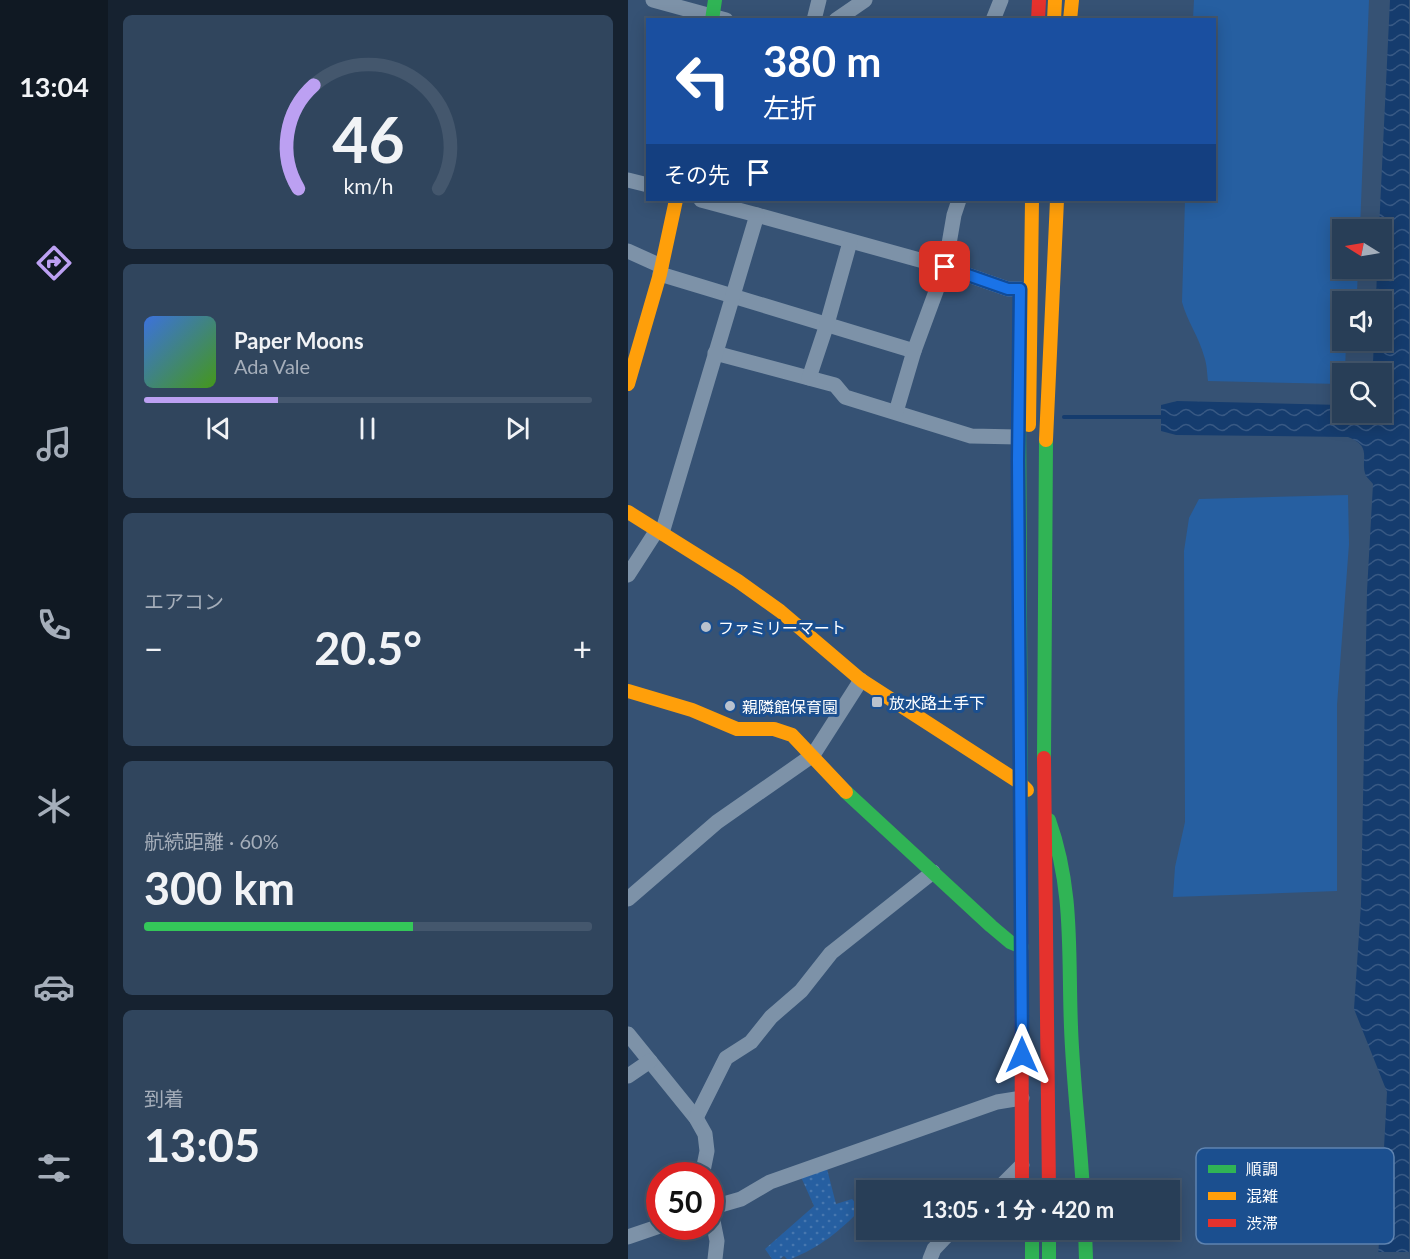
<!DOCTYPE html>
<html lang="ja">
<meta charset="utf-8">
<style>
:root{--surface:#283e57;--page:#30455d;--text:#f1f3f6;--muted:#a5aeba;--line:#44576d;--accent:#bca0f2}
body{margin:0;font-family:Lato,"Noto Sans JP",sans-serif;background:var(--page);color:var(--text);height:100vh;display:flex;flex-direction:column;font-size:22px;white-space:nowrap}
*{box-sizing:border-box;margin:0}
p{font-size:20px;color:var(--muted)}
.icon{flex:none;width:33px;height:33px;fill:none;stroke:currentColor;stroke-width:2;stroke-linecap:round;stroke-linejoin:round}
.map{position:relative;flex:1;overflow:hidden}
.drawer{display:flex;flex-direction:column;gap:15px;padding:15px;background:#162230;width:520px}
.drawer>*{flex:none}
.top-card{position:absolute;left:18px;top:18px;width:570px;height:183px;border-radius:0px;box-shadow:0 3px 15px #0003,0 0 0 2px var(--line);background:#1a4fa0;color:#fff;overflow:hidden}
.needle{width:39px;rotate:281deg}
.fabs{position:absolute;left:704px;top:219px;display:grid;gap:12px}
.fabs a{display:grid;place-items:center;width:60px;height:60px;border-radius:0px;background:var(--surface);box-shadow:0 3px 15px #0003,0 0 0 2px var(--line);font-size:30px}
.speed{position:absolute;left:18px;top:1162px;display:flex;gap:12px;font-size:30px;font-weight:700;text-align:center}
.speed>*{display:grid;place-content:center;width:78px;height:78px;border-radius:50%;background:var(--surface);box-shadow:0 3px 15px #0003,0 0 0 2px var(--line);line-height:1}
.speed .limit{border:9px solid #d22;background:#fff;color:#111}
.pin{position:absolute;display:grid;place-items:center;width:51px;height:51px;color:#fff;margin:-26px;border-radius:12px;box-shadow:0 3px 9px #0006}
.me{position:absolute;width:66px;margin:-33px;rotate:0deg;stroke-linejoin:round;filter:drop-shadow(0 0 4px #0008)}
.turn{display:flex;align-items:center;gap:21px;height:126px;padding:0 18px;font-size:27px}
.turn .icon{width:78px;height:78px;stroke-width:2.5}
.turn b{display:block;font-size:42px;line-height:51px}
.then{display:flex;align-items:center;height:57px;padding:0 18px;background:#0003;gap:12px;font-size:22px}
.big{font-size:45px;font-weight:700;line-height:1.1}
.drawer .tile{flex:1;display:flex;flex-direction:column;justify-content:center;gap:9px;min-width:0;padding:0 21px;border-radius:9px;background:var(--page)}
.drawer .dial{align-items:center;gap:0}
.dial svg{height:156px;overflow:visible;fill:none;stroke:var(--line);stroke-width:7;stroke-linecap:round;text-anchor:middle}
.dial text{fill:var(--text);stroke:none}
.song{display:flex;align-items:center;gap:18px}
.cover{width:72px;height:72px;border-radius:9px;background:linear-gradient(135deg,hsl(220 70% 55%),hsl(100 70% 35%))}
.played{height:6px;border-radius:3px;background:linear-gradient(90deg,var(--accent) 30%,var(--line) 30%)}
.keys{display:flex;justify-content:space-around;direction:ltr}
.heat{display:flex;justify-content:space-between;align-items:center;font-size:33px;direction:ltr}
.charge{height:9px;border-radius:4px;background:linear-gradient(90deg,#34c759 60%,var(--line) 0)}
.trip{position:absolute;left:228px;top:1180px;width:324px;height:60px;border-radius:0px;background:var(--surface);box-shadow:0 3px 15px #0003,0 0 0 2px var(--line);font-weight:700;line-height:60px;text-align:center}
main{display:flex;flex:1;min-height:0}
.menu{display:flex;flex-direction:column;width:108px;justify-content:space-around;align-items:center;background:#101923;color:var(--muted)}
.menu .icon{width:42px;height:42px}
.menu .on{color:var(--accent)}
.menu b{font-size:27px;color:var(--text)}
.map>svg:first-child{display:block}
.grass{fill:url(#grass-dots)}
.pitch{fill:#265fa1}
.water{fill:url(#water-waves)}
.pier{fill:#365274}
.lines{fill:none;stroke-linecap:round;stroke-linejoin:round}
.stream{stroke:#153c6e;stroke-width:4}
.street{stroke:#7d92a8;stroke-width:15}
.fast{stroke:#30b455;stroke-width:14}
.slow{stroke:#ff9f0a;stroke-width:14}
.jam{stroke:#e5322d;stroke-width:14}
.fast-bridge{stroke:#30b455;stroke-width:14}
.slow-bridge{stroke:#ff9f0a;stroke-width:14}
.jam-bridge{stroke:#e5322d;stroke-width:14}
.route-casing{stroke:#114b97;stroke-width:15}
.route{stroke:#1a73e8;stroke-width:10}
.poi-dot{fill:#b9c2ce;stroke:#1b4f8f;stroke-width:2}
.labels{text-anchor:middle;dominant-baseline:central;stroke-width:6;stroke-linejoin:round;paint-order:stroke}
.poi-label{font-size:16px;fill:#fff;stroke:#1b4f8f;text-anchor:start}
.key{fill:#1b4f8f;stroke:#5f84b1;stroke-width:1.5}
.key-label{font-size:16px;fill:#fff}
</style>
<main>
<nav class="menu">
<b>13:04</b>
<svg class="icon on" aria-label="directions" viewBox="0 0 24 24"><path d="M12 3l9 9-9 9-9-9zM9 14v-3h6M13 9l2 2-2 2"/></svg>
<svg class="icon" aria-label="music" viewBox="0 0 24 24"><path d="M9 18V5l10-2v13"/><circle cx="6" cy="18" r="3"/><circle cx="16" cy="16" r="3"/></svg>
<svg class="icon" aria-label="phone" viewBox="0 0 24 24"><path d="M5 4h4l2 5-3 2q2 4 5 5l2-3 5 2v4C11 20 4 13 5 4z"/></svg>
<svg class="icon" aria-label="climate" viewBox="0 0 24 24"><path d="M12 3v18M4 7l16 10M4 17L20 7"/></svg>
<svg class="icon" aria-label="car" viewBox="0 0 24 24"><path d="M5 17H2v-5l4-1 3-4h7l3 4 3 1v5h-3M9 17h6M6 11h13"/><circle cx="7" cy="17" r="2"/><circle cx="17" cy="17" r="2"/></svg>
<svg class="icon" aria-label="filters" viewBox="0 0 24 24"><path d="M4 7h16M4 17h16"/><circle cx="9" cy="7" r="2"/><circle cx="15" cy="17" r="2"/></svg>
</nav>
<section class="drawer">
<div class="tile dial"><svg viewBox="0 0 100 80">
<path d="M14 69A42 42 0 1 1 86 69"/>
<path d="M14 69A42 42 0 0 1 22 16" stroke="#bca0f2"/>
<text x="50" y="56" font-size="32" font-weight="700">46</text>
<text x="50" y="72" font-size="11">km/h</text>
</svg></div>
<div class="tile">
<div class="song"><i class="cover"></i><div><b>Paper Moons</b><p>Ada Vale</p></div></div>
<div class="played"></div>
<div class="keys"><svg class="icon" aria-label="previous" viewBox="0 0 24 24"><path d="M18 5L8 12l10 7zM5 5v14"/></svg><svg class="icon" aria-label="pause" viewBox="0 0 24 24"><path d="M8 5v14M16 5v14"/></svg><svg class="icon" aria-label="next" viewBox="0 0 24 24"><path d="M6 5l10 7-10 7zM19 5v14"/></svg></div>
</div>
<div class="tile"><p>エアコン</p>
<div class="heat"><a>−</a><b class="big">20.5°</b><a>+</a></div>
</div>
<div class="tile"><p>航続距離 · 60%</p><b class="big">300 km</b><div class="charge"></div></div>
<div class="tile"><p>到着</p><b class="big">13:05</b></div>
</section>
<div class="map">
<svg width="782" height="1259" viewBox="0 0 782 1259">
<defs>
<pattern id="grass-dots" width="8" height="8" patternUnits="userSpaceOnUse" patternTransform="scale(1.5)"><rect width="8" height="8" fill="#265fa1"/><path d="M2 2h.1M6 6h.1" fill="none" stroke="#4777af" stroke-width="1.8" stroke-linecap="round"/></pattern>
<pattern id="water-waves" width="16" height="10" patternUnits="userSpaceOnUse" patternTransform="scale(1.5)"><rect width="16" height="10" fill="#153c6e"/><path d="M0 5q4-4 8 0t8 0" fill="none" stroke="#385984"/></pattern>
</defs>
<rect width="100%" height="100%" fill="#365274"/>
<path class="grass" d="M199 1169 208 1204 224 1199 233 1209C211 1232 192 1247 163 1259H159L156 1256 152 1259H144L137 1249 186 1206 173 1177Z"/>
<g class="pitch">
<path d="M566 0H741L732 229 714 230V268L730 269 729 292 719 293V301L714 302V340L718 341 717 373 714 374V384L580 381C579 373 579 364 576 356 571 337 559 321 554 302L557 200H586V20L565 19Z"/>
<polygon points="720,495 721,544 709,705 709,891 545,897 547,867 557,822 556,551 561,518 571,499"/>
</g>
<path class="water" d="M762 0H781V1259H750L759 1092 726 1009 733 904 739 591 745 484C743 481 740 479 738 476 731 460 746 447 720 437L548 435 533 431V405L549 401 714 405V412H753V374L739 373V368L745 362 746 341 753 340V302L748 301 749 269 753 268V230L751 229Z"/>
<polygon class="pier" points="748,1252 781,1252 781,1259 747,1259"/>
<g class="lines">
<polyline class="stream" points="436,417 537,417"/>
<g class="street">
<polyline points="25,0 98,20"/>
<polyline points="186,20 191,0"/>
<polyline points="208,20 237,0"/>
<polyline points="365,20 373,0"/>
<polyline points="0,180 20,185"/>
<polyline points="129,215 317,267 380,289 392,289"/>
<polyline points="0,251 33,266"/>
<polyline points="32,274 286,351"/>
<polyline points="87,353 207,385 217,397 343,436 390,437"/>
<polyline points="181,378 199,324 222,242"/>
<polyline points="268,412 286,351 317,267 326,215 331,200"/>
<polyline points="34,533 129,215 73,200"/>
<polyline points="0,575 29,530"/>
<polyline points="0,899 89,822 185,755 233,680"/>
<polyline points="0,1034 68,1118 77,1134 79,1151 74,1176"/>
<polyline points="0,1076 22,1061"/>
<polyline points="68,1118 98,1058 123,1042 143,1017 173,991 203,953 305,872"/>
<polyline points="368,1191 394,1165"/>
<polyline points="82,1206 89,1241 87,1259"/>
<polyline points="82,1208 113,1199 142,1182 369,1102 394,1098"/>
<polyline points="0,1237 32,1226"/>
<polyline points="302,1259 306,1249 324,1230"/>
</g>
<g class="fast">
<polyline points="84,20 87,0"/>
<polyline points="391,404 393,819"/>
<polyline points="218,792 363,926 382,942 394,947"/>
<path d="M421 820C446 890 440 954 443 1027 445 1082 452 1136 455 1191"/>
<polyline points="421,1230 421,1259"/>
<polyline points="457,1230 458,1259"/>
</g>
<g class="slow">
<polyline points="426,20 427,0"/>
<polyline points="442,20 444,0"/>
<polyline points="0,384 32,274 48,200"/>
<polyline points="0,512 110,581 152,611 233,680 391,782 399,790"/>
<polyline points="0,691 64,710 109,729 146,729 164,735 218,792"/>
</g>
<g class="jam">
<polyline points="410,20 411,0"/>
<polyline points="393,819 394,1191"/>
</g>
<g class="fast-bridge">
<polyline points="416,758 418,440"/>
<polyline points="404,1230 404,1259"/>
</g>
<g class="slow-bridge">
<polyline points="401,425 404,200"/>
<polyline points="418,440 429,200"/>
</g>
<polyline class="jam-bridge" points="416,758 421,1191"/>
</g>
<g class="lines">
<defs>
<polyline id="route" points="317,267 380,289 392,289 390,460 394,1055"/>
</defs>
<use href="#route" class="route-casing"/>
<use href="#route" class="route"/>
</g>
<g class="poi-dot">
<circle cx="78" cy="627" r="6"/>
<rect x="243" y="696" width="12" height="12" rx="3"/>
<circle cx="102" cy="706" r="6"/>
</g>
<g class="labels">
<g class="poi-label">
<text x="90" y="627">ファミリーマート</text>
<text x="261" y="702">放水路土手下</text>
<text x="114" y="706">親隣館保育園</text>
</g>
</g>
<rect x="568" y="1148" width="198" height="96" rx="9" class="key"/>
<rect x="580" y="1165" width="28" height="8" fill="#30b455"/>
<rect x="580" y="1192" width="28" height="8" fill="#ff9f0a"/>
<rect x="580" y="1219" width="28" height="8" fill="#e5322d"/>
<g class="key-label">
<text x="618" y="1175">順調</text>
<text x="618" y="1202">混雑</text>
<text x="618" y="1229">渋滞</text>
</g>
</svg>
<div class="fabs">
<a><svg class="needle" viewBox="-14 -14 28 28"><path d="M0-13l5 13h-10z" fill="#e53935"/><path d="M0 13l5-13h-10z" fill="#a5aeba"/></svg></a>
<a><svg class="icon" aria-label="sound" viewBox="0 0 24 24"><path d="M4 9h4l5-4v14l-5-4H4zM17 9q2 3 0 6"/></svg></a>
<a><svg class="icon" aria-label="search" viewBox="0 0 24 24"><circle cx="10" cy="10" r="6"/><path d="M15 15l6 6"/></svg></a>
</div>
<div class="speed"><div class="limit">50</div></div>
<div class="pin" style="left:317px;top:267px;background:#d93025"><svg class="icon" aria-label="arrive" viewBox="0 0 24 24"><path d="M6 21V4h12l-3 4 3 4H6"/></svg></div>
<svg class="me" style="left:394px;top:1055px" viewBox="-20 -20 40 40"><path d="M0-17L14 15 0 8-14 15z" fill="#1a73e8" stroke="#fff" stroke-width="4"/></svg>
<div class="trip">13:05 · 1 分 · 420 m</div>
<div class="top-card">
<div class="turn"><svg class="icon" aria-label="left" viewBox="0 0 24 24"><path d="M17 20v-9H6M10 6l-5 5 5 5"/></svg><div><b>380 m</b>左折</div></div>
<div class="then">その先<svg class="icon" aria-label="arrive" viewBox="0 0 24 24"><path d="M6 21V4h12l-3 4 3 4H6"/></svg></div>
</div>
</div>
</main>
